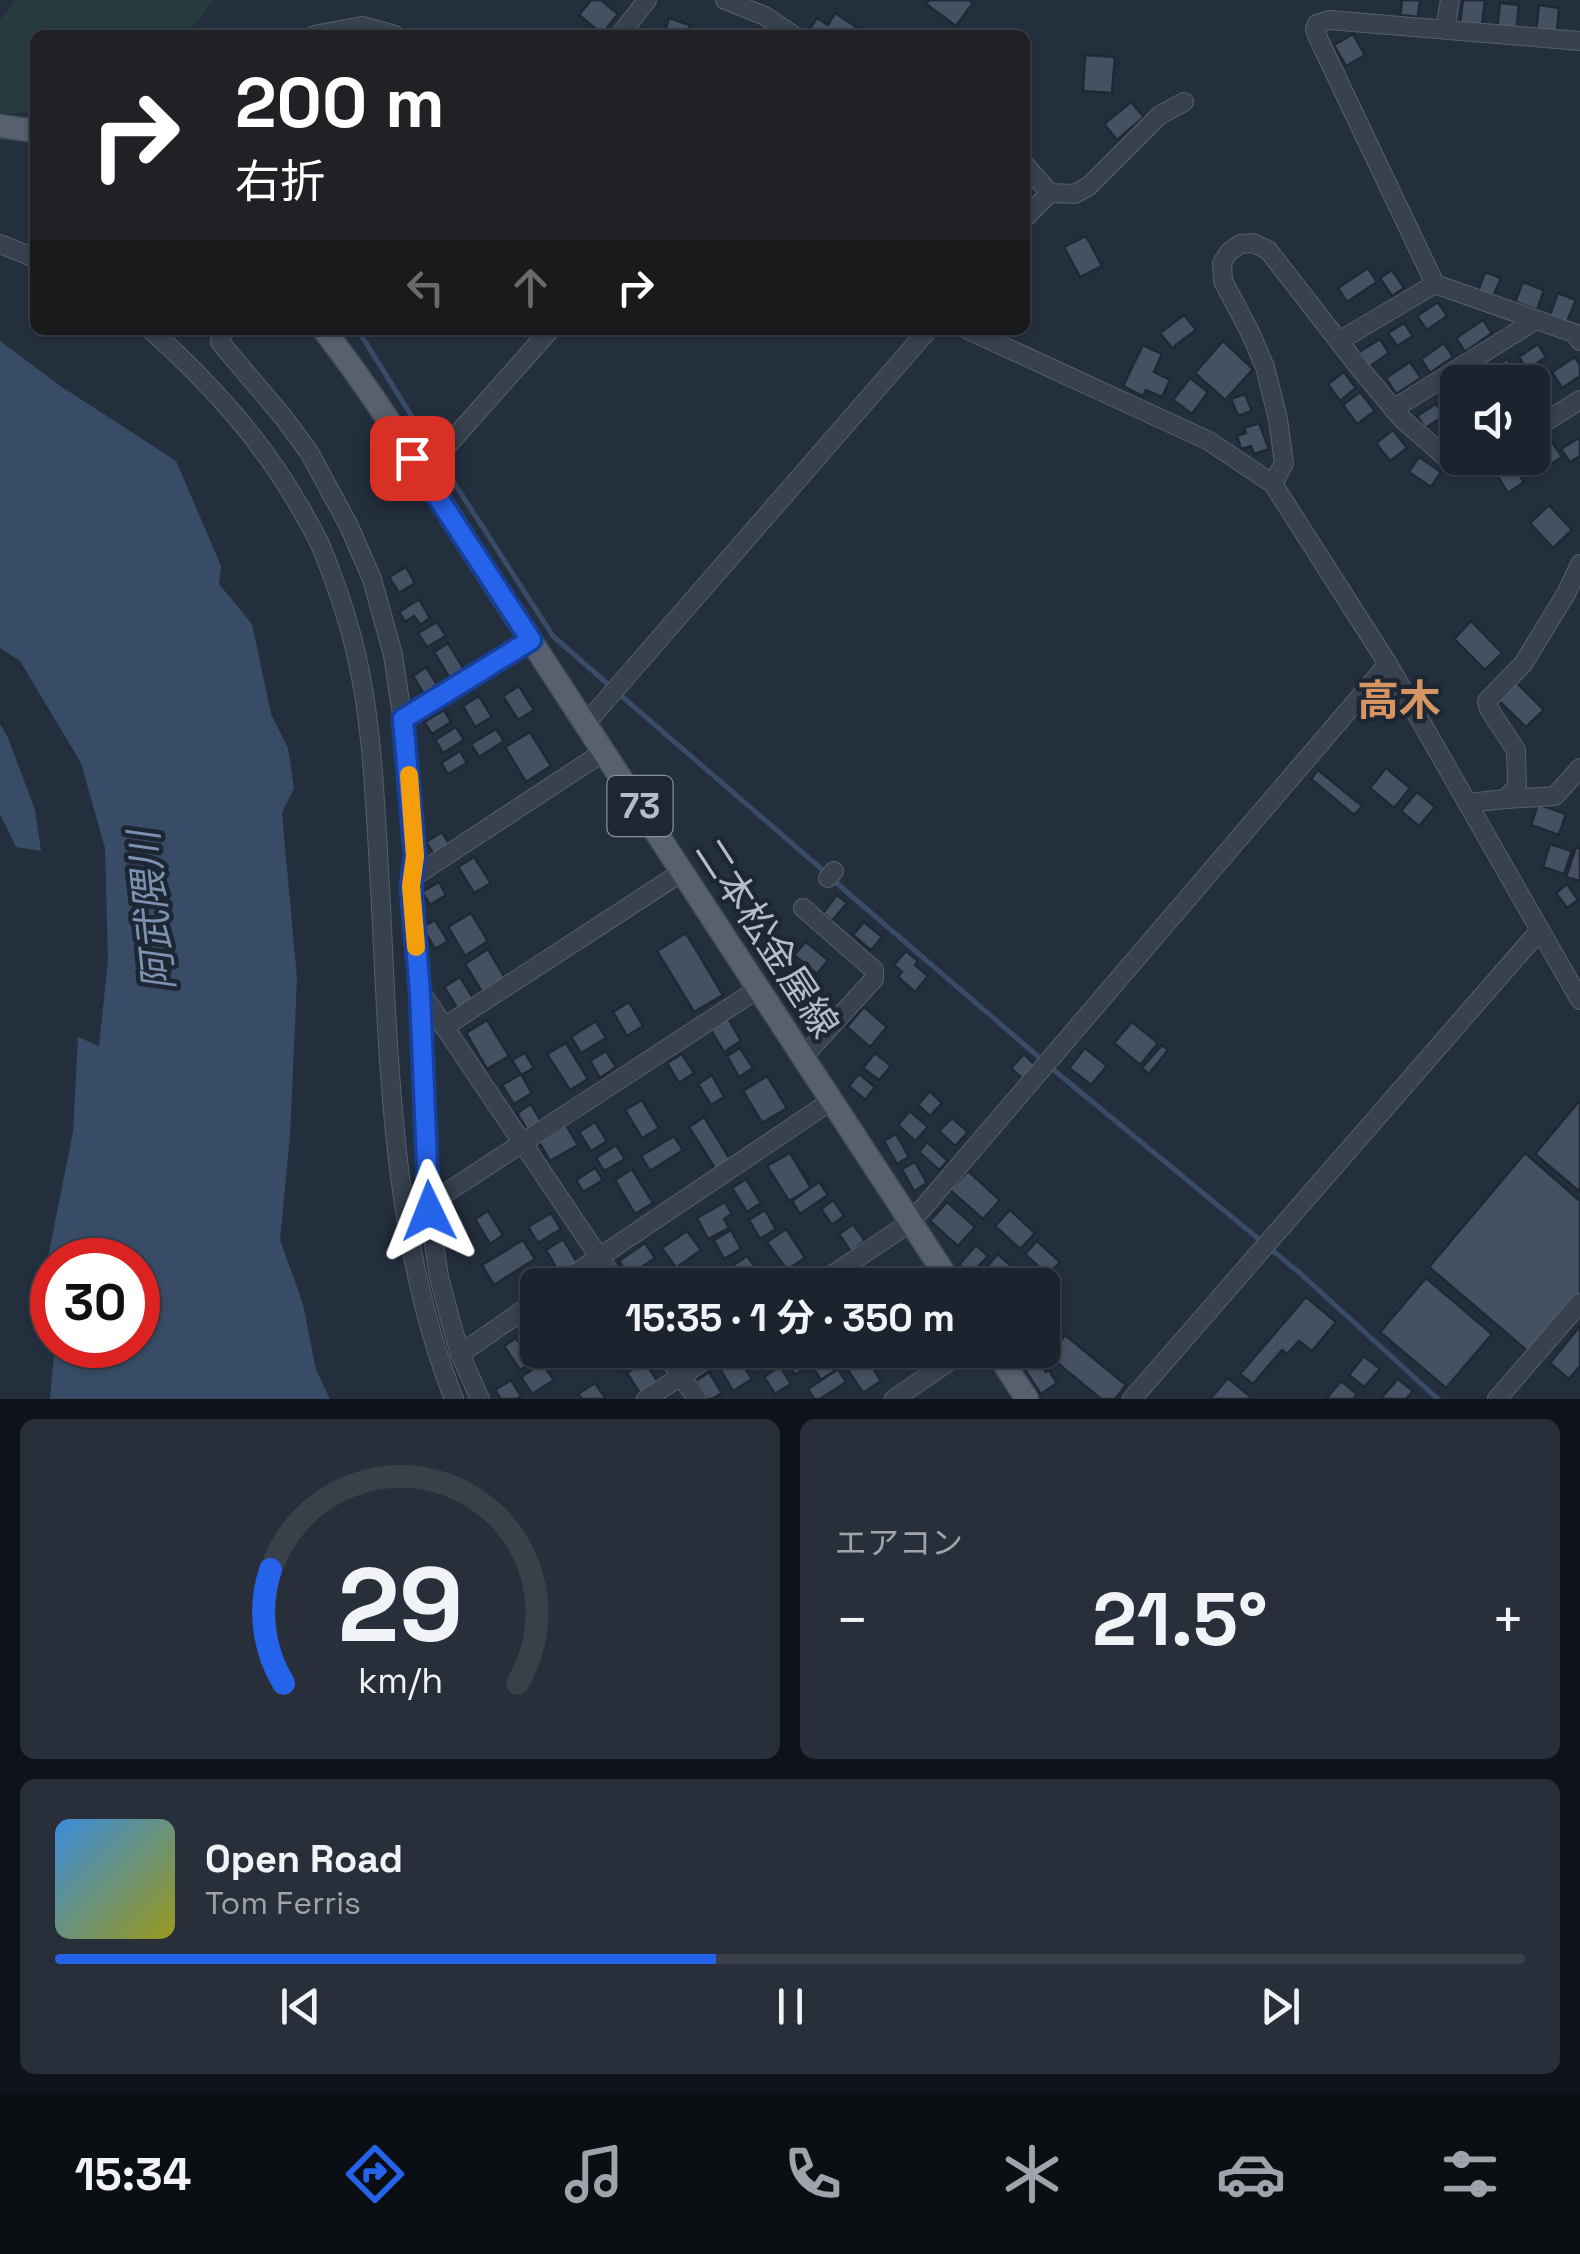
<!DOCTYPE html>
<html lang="ja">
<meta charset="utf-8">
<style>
:root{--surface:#1b232e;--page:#282f3a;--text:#f1f3f6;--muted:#a0a4aa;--line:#39404a;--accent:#2563eb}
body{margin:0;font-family:"Space Grotesk","Noto Sans JP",sans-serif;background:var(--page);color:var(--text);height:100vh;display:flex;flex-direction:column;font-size:38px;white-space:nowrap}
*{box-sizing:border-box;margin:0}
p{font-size:32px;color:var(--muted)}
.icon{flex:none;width:55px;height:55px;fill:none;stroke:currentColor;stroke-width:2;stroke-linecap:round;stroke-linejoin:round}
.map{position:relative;height:1399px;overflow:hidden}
.drawer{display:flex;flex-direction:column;gap:20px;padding:20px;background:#0f1319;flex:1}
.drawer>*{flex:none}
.hud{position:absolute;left:30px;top:30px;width:1000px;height:305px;border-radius:15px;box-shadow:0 2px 8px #0004,0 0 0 2px var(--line);background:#202124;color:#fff;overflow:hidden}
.controls{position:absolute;left:1440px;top:365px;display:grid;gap:20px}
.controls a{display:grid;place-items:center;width:110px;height:110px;border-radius:15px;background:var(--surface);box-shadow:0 2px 8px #0004,0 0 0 2px var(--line);font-size:50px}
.speed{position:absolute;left:30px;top:1238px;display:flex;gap:20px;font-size:50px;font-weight:700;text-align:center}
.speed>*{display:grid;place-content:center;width:130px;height:130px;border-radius:50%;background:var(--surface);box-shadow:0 2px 8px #0004,0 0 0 2px var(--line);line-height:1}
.speed .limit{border:15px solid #d22;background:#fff;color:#111}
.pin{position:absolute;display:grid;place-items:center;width:85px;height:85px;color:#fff;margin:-42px;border-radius:20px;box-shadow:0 5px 15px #0006}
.me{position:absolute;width:110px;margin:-55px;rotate:358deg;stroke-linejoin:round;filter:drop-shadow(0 0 8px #0008)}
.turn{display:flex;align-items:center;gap:35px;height:210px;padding:0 40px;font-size:45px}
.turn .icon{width:130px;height:130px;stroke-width:2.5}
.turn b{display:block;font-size:70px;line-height:85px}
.lanes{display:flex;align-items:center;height:95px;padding:0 40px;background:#0003;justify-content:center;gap:50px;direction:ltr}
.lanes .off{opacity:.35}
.big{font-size:75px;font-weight:700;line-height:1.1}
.drawer .card{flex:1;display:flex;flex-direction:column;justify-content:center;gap:15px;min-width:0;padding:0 35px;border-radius:15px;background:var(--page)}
.drawer .dial{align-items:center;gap:0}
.dial svg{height:260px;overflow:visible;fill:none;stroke:var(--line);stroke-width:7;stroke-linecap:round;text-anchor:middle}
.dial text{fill:var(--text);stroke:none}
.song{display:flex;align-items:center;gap:30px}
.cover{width:120px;height:120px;border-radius:15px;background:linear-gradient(135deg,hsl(210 70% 55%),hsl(60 70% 35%))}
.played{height:10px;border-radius:5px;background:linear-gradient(90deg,var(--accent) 45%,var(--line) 45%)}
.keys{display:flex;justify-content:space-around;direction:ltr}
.heat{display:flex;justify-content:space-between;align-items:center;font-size:55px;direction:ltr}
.drawer .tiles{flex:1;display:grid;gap:20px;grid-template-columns:1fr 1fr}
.card:last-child{grid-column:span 2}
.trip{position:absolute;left:520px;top:1268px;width:540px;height:100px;border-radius:15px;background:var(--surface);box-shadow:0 2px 8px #0004,0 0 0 2px var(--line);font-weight:700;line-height:100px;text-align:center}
.tab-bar{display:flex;height:160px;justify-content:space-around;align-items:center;background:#0b0e12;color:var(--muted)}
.tab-bar .icon{width:70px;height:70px}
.tab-bar .on{color:var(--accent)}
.tab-bar b{font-size:45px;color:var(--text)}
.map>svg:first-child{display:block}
.green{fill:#263c3f}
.water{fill:#394c67}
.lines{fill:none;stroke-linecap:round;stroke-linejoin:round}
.stream{stroke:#394c67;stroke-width:5}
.building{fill:#455162;stroke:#1f2835;stroke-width:2.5}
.minor-casing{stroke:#565f6c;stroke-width:20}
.major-casing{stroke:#414a57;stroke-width:25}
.minor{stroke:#38414e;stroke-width:18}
.major{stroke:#56606e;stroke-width:22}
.route-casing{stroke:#184099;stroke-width:25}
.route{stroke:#2563eb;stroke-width:18}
.slow{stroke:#f59e0b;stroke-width:18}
.labels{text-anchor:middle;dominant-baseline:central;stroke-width:9;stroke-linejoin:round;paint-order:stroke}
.shield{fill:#1d2633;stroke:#878f9c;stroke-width:2.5}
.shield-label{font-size:35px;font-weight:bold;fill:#b4bcc9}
.street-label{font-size:38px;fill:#b4bcc9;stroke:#1d2633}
.water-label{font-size:40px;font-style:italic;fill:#7c92b1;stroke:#1d2633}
.quarter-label{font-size:42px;font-weight:bold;fill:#d59563;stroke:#1d2633}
</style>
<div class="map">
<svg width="1580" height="1399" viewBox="0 0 1580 1399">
<rect width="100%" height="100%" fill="#242f3e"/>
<polygon class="green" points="16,0 214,0 186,35 35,35 35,112 0,114 0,20"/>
<g class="water">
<polygon points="0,341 62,387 176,461 221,566 219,584 252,624 271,714 288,748 294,788 282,813 297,978 290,1135 280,1240 303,1304 316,1370 330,1399 50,1399 55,1345 138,1345 138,1260 52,1260 52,1297 45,1272 73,1132 78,1037 99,1046 108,961 105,848 81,763 20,661 0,648"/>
<polygon points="0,724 8,738 35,810 41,851 16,847 0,814"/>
</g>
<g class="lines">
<g class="stream">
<polyline points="358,330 434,452"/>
<polyline points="440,461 553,636 610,686"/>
<polyline points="618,693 825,872"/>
<polyline points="833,880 1055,1071 1301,1274 1438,1399"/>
</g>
</g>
<g class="building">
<polygon points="591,0 601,0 618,14 602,34 579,15"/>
<polygon points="929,0 969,0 973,3 956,26 926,4"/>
<polygon points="1402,0 1420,0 1418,17 1400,15"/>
<polygon points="1463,0 1485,0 1482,25 1460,23"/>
<polygon points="1500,3 1519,5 1516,32 1497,30"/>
<polygon points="1539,5 1559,8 1557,32 1536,30"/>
<polygon points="835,13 867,34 866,35 814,35 808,31 817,18 828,25"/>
<polygon points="669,18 690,25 687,35 664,35"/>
<polygon points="1353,34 1365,55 1346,66 1334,45"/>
<polygon points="1085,55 1115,57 1112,93 1083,91"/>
<polygon points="1131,102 1144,117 1117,140 1104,124"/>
<polygon points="1086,236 1102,266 1080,277 1064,247"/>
<polygon points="1368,268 1377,282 1347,302 1338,288"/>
<polygon points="1392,270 1404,288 1392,296 1380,278"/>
<polygon points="1485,272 1501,278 1493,297 1478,291"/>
<polygon points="1523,282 1544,290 1537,310 1515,302"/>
<polygon points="1558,293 1576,300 1566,324 1549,317"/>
<polygon points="1438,302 1447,316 1427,330 1417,316"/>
<polygon points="1184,315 1196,330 1172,348 1160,333"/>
<polygon points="1483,320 1492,333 1465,352 1456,338"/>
<polygon points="1404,323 1413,336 1397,346 1388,333"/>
<polygon points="1380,339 1389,353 1369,367 1359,352"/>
<polygon points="1223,341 1253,369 1225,400 1195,373"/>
<polygon points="1444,343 1453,357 1430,373 1421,359"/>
<polygon points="1538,344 1546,357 1527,370 1519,357"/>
<polygon points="1143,345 1162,354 1154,372 1170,380 1162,397 1146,390 1143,396 1123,386"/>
<polygon points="1575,357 1580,365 1580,376 1562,388 1552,372"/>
<polygon points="1507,359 1518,374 1505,382 1492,382 1486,373"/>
<polygon points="1410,362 1421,378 1396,394 1386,378"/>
<polygon points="1344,372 1356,388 1340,401 1328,384"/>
<polygon points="1190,378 1208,392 1192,414 1173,400"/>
<polygon points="1541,379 1551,392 1534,404 1532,385"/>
<polygon points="1360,392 1375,411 1357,424 1343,405"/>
<polygon points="1245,394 1252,411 1238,416 1231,399"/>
<polygon points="1436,404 1444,416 1425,428 1417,416"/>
<polygon points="1259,423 1269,449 1254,454 1251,446 1241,449 1237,436 1246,433 1244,428"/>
<polygon points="1393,430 1407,448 1390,461 1376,443"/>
<polygon points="1549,437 1562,457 1536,474 1525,458 1532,458 1532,448"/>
<polygon points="1580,437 1580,456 1570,462 1561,449"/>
<polygon points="1419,457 1441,472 1431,487 1409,472"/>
<polygon points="1510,462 1524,482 1508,493 1495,472"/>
<polygon points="1549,505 1572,530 1553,548 1530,523"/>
<polygon points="406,567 415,583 399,593 389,577"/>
<polygon points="419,599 430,618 420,625 414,616 405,622 399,612"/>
<polygon points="1471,621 1502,653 1485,670 1454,639"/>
<polygon points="437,622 446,636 427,647 418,633"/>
<polygon points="448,643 465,671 451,680 434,652"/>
<polygon points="426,667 440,689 426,698 413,676"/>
<polygon points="1514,680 1544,710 1526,727 1496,698"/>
<polygon points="519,686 534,710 518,720 503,696"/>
<polygon points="479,696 492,717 475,727 463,706"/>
<polygon points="444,710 451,722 432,734 424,722"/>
<polygon points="456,727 464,740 443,753 435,740"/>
<polygon points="496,729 504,741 479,757 471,744"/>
<polygon points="530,732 551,766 526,782 505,747"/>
<polygon points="460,751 467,763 448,774 441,763"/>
<polygon points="1386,768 1410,788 1394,808 1370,788"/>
<polygon points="1318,770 1362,806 1354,815 1311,779"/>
<polygon points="1417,792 1435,807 1419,826 1401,811"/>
<polygon points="1538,804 1566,814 1559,835 1531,825"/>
<polygon points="442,832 450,845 434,855 426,842"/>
<polygon points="1550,844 1572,851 1564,874 1543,867"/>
<polygon points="1576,847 1580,849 1580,881 1566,877"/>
<polygon points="474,857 491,883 474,893 458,867"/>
<polygon points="439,882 446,895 430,905 422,892"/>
<polygon points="1567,884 1578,900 1567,908 1556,893"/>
<polygon points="837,895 847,903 832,921 823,913"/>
<polygon points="471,913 488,941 465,956 448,927"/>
<polygon points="435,920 448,941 435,949 422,927"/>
<polygon points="864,922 882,937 871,950 853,935"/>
<polygon points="686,933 723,995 694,1012 657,951"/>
<polygon points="806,942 828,960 817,974 794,955"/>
<polygon points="488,949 505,978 482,992 465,964"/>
<polygon points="906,951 918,961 915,965 928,976 915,992 898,977 902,972 894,965"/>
<polygon points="460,977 475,1001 459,1011 444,987"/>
<polygon points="629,1002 643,1026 627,1036 613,1012"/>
<polygon points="864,1007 887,1027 870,1047 847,1027"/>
<polygon points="728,1018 741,1041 724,1052 710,1029"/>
<polygon points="487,1020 509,1056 487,1069 466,1033"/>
<polygon points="596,1021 606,1038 581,1053 571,1037"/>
<polygon points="1132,1022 1158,1043 1140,1065 1114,1043"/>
<polygon points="566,1043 588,1079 570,1090 547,1054"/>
<polygon points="1162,1045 1168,1050 1149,1074 1142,1068"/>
<polygon points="740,1048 753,1068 739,1077 727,1056"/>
<polygon points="1085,1048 1107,1066 1091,1085 1069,1068"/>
<polygon points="606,1051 616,1067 600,1078 590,1061"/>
<polygon points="525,1053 534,1068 521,1075 512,1060"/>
<polygon points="875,1053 891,1066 879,1080 863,1068"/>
<polygon points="682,1054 694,1073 679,1083 667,1063"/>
<polygon points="1024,1054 1035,1065 1023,1079 1011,1068"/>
<polygon points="521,1074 532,1093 514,1104 502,1085"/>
<polygon points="859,1074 875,1087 865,1100 849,1086"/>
<polygon points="712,1075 724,1097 711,1105 698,1084"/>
<polygon points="767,1076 787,1108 762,1123 743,1091"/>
<polygon points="930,1091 942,1103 930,1116 918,1105"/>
<polygon points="642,1100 659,1128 642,1138 625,1110"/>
<polygon points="1580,1100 1580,1192 1535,1154"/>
<polygon points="531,1104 541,1121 527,1130 517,1113"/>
<polygon points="910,1111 928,1127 915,1141 898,1125"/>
<polygon points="704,1117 731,1161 716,1170 689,1127"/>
<polygon points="952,1118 968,1132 955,1146 939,1131"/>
<polygon points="595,1122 607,1141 591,1151 579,1132"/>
<polygon points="566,1125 578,1145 550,1161 539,1142"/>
<polygon points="896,1134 909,1157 897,1164 884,1141"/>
<polygon points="674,1136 683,1150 650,1171 641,1156"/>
<polygon points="927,1142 948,1161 939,1170 919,1152"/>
<polygon points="616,1145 625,1159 604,1171 596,1158"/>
<polygon points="789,1152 810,1182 788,1198 767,1167"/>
<polygon points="790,1153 811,1188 789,1201 767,1166"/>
<polygon points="1525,1153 1580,1201 1580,1296 1531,1354 1429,1267"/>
<polygon points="915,1162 927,1183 914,1191 902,1169"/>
<polygon points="595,1168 603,1180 583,1192 576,1180"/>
<polygon points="632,1169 653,1203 635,1214 615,1180"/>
<polygon points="968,1171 1000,1200 983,1219 950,1190"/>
<polygon points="746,1179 761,1203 747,1212 732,1188"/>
<polygon points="819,1182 828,1195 800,1214 792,1201"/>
<polygon points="833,1200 844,1216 832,1225 821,1209"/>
<polygon points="725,1202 732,1214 724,1219 729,1228 708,1239 697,1218"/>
<polygon points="947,1202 975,1227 958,1246 930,1221"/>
<polygon points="765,1210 776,1229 760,1239 749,1220"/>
<polygon points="1010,1210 1035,1233 1020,1249 995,1226"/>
<polygon points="488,1211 503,1235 490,1244 475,1219"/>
<polygon points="551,1213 561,1229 538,1243 528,1227"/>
<polygon points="853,1224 865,1241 851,1252 839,1234"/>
<polygon points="786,1229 805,1258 787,1270 767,1242"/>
<polygon points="731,1230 741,1249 724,1259 714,1240"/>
<polygon points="687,1231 701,1250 676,1268 662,1248"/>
<polygon points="563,1239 579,1265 561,1276 546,1250"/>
<polygon points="523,1240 535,1259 494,1285 482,1265"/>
<polygon points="1037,1241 1060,1262 1048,1275 1025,1254"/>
<polygon points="645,1243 655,1258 629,1276 619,1261"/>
<polygon points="976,1245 988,1256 970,1275 959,1265"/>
<polygon points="998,1254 1011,1266 995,1284 981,1273"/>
<polygon points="747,1256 758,1271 742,1282 731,1267"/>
<polygon points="1426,1278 1492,1334 1446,1388 1380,1332"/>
<polygon points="1306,1297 1336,1322 1312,1351 1299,1341 1287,1354 1282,1350 1253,1384 1240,1374"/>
<polygon points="1580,1326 1580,1366 1569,1379 1550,1363"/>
<polygon points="1065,1335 1126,1385 1115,1399 1101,1399 1049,1356"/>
<polygon points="516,1338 532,1362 520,1370 504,1346"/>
<polygon points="608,1350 635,1350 640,1358 622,1371"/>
<polygon points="746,1350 766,1350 774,1362 757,1373 743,1352"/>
<polygon points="805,1350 810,1350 817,1360 795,1375 787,1362"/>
<polygon points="852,1350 862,1350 881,1381 863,1393 840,1358"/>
<polygon points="1031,1351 1046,1372 1049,1370 1057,1383 1041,1394 1018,1360"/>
<polygon points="737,1356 752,1379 733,1391 719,1367"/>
<polygon points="1364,1356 1380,1369 1364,1387 1349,1375"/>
<polygon points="832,1358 839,1368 821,1380 814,1369"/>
<polygon points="644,1361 661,1386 643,1398 627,1373"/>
<polygon points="542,1363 554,1380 532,1394 521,1377"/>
<polygon points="780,1366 791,1384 775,1394 764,1377"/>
<polygon points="838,1369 846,1382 820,1399 814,1399 808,1389"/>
<polygon points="709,1372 722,1393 712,1399 707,1399 696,1381"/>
<polygon points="1228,1378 1253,1399 1210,1399"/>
<polygon points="1398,1379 1413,1391 1406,1399 1384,1399 1382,1397"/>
<polygon points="511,1380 521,1396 517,1399 501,1399 495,1390"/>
<polygon points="1341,1381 1357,1394 1353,1399 1326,1399"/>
<polygon points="595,1383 606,1399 582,1399 578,1394"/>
</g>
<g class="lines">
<defs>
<g id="minor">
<polyline points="725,0 765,16 793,35"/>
<polyline points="1445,29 1450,0"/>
<polyline points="314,35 362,26 395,35"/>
<polyline points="620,35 647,0"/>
<polyline points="1580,41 1329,20 1317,24 1315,29 1319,40 1435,284 1574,333 1580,341"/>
<polyline points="1025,165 1050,193 1025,218"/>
<polyline points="1050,193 1075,194 1089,186 1160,115 1184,102"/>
<polyline points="0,244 35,258"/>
<path d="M151 330C210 383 262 440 301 509 308 522 317 536 322 549 336 584 349 621 357 658 372 723 375 801 379 869 389 1045 388 1232 454 1399"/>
<polyline points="226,330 221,334 220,342 224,347 284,418 309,452 349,526 372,579 393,655 408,755 415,856 411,886 420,991 429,1211 439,1277 450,1319 460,1354 480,1399"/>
<polyline points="968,330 1209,441 1273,484 1388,664 1580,1000"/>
<polyline points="1339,341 1435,284"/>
<polyline points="1393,409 1536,320"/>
<polyline points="1532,430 1580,400"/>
<polyline points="423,473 550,330"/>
<polyline points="1273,484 1284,463 1278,419 1265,367 1250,332 1223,281 1222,263 1229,252 1240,244 1253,243 1268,250 1358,366 1402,419 1457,467 1474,466 1488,458"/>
<polyline points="403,719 531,640"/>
<polyline points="587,722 928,330"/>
<polyline points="1506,799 1517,786 1516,750 1489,709 1487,701 1523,664 1566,594 1580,564"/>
<polyline points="1468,803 1506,799 1555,796 1580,768"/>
<polyline points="412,878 605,751"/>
<polyline points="828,878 834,871"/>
<polyline points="421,992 618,1285"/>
<polyline points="444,1027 682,872"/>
<polyline points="803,1057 874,979 874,970 803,908"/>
<polyline points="429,1204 758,989"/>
<polyline points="558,1285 831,1101"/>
<polyline points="817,1285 911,1222 1388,664"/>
<polyline points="663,1350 697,1399"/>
<polyline points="460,1354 538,1300"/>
<polyline points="646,1399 720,1350"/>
<polyline points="894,1399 966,1350"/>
<polyline points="1132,1399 1540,930"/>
<polyline points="1497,1399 1580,1303"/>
</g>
<g id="major">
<polyline points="0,126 35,131"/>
<path d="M324 330C392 418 448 515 509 607 658 832 803 1060 952 1285"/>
<polyline points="995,1350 1027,1399"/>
</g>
</defs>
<use href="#minor" class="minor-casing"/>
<use href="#major" class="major-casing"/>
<use href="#minor" class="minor"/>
<use href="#major" class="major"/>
</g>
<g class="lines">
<defs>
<polyline id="route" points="412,458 531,640 403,719 415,856 411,886 420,992 429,1211"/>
</defs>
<use href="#route" class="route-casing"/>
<use href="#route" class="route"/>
<polyline class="slow" points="409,775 415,856 411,886 416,947"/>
</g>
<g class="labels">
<rect class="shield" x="607.5" y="776" width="65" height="60" rx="8"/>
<g class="shield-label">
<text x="640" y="806">73</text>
</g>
<g class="street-label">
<text transform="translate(767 938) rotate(57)">二本松金屋線</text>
</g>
<g class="water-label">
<text transform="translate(152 911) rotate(-96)">阿武隈川</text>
</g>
<g class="quarter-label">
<text x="1399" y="700">高木</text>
</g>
</g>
</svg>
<div class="controls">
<a><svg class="icon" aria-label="sound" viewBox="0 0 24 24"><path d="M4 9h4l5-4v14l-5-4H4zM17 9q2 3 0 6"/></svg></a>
</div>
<div class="speed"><div class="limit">30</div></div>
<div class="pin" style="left:412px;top:458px;background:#d93025"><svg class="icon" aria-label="arrive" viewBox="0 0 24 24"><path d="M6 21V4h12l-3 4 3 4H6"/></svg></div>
<svg class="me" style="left:429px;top:1211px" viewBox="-20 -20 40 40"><path d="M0-17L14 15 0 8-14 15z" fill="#2563eb" stroke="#fff" stroke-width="4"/></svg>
<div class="trip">15:35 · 1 分 · 350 m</div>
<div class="hud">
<div class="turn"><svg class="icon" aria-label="right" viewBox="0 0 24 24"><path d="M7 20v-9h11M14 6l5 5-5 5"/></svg><div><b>200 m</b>右折</div></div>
<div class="lanes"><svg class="icon off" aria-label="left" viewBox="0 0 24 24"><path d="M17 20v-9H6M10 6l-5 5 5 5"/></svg><svg class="icon off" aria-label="ahead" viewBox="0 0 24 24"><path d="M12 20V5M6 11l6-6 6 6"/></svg><svg class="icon" aria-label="right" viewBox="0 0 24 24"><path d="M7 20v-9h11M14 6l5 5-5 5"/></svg></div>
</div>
</div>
<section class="drawer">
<div class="tiles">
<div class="card dial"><svg viewBox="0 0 100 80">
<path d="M14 69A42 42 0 1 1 86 69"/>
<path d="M14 69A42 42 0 0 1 10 34" stroke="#2563eb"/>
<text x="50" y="56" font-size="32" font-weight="700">29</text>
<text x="50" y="72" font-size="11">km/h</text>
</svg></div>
<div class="card"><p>エアコン</p>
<div class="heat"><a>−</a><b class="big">21.5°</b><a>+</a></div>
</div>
<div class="card">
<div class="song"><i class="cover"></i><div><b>Open Road</b><p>Tom Ferris</p></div></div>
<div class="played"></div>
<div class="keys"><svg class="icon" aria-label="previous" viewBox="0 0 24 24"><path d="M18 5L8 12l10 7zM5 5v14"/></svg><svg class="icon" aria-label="pause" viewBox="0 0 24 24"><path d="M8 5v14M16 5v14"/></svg><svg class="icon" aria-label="next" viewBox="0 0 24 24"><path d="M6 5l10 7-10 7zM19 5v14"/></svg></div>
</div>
</div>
</section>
<nav class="tab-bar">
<b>15:34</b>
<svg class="icon on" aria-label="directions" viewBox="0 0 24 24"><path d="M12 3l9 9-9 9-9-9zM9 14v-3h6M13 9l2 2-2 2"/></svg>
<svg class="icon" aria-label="music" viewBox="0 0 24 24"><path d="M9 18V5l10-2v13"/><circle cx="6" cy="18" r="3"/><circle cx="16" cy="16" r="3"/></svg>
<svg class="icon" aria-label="phone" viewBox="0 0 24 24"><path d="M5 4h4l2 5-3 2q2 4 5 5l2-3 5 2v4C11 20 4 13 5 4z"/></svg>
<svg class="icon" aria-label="climate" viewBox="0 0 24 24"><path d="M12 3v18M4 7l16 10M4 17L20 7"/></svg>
<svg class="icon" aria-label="car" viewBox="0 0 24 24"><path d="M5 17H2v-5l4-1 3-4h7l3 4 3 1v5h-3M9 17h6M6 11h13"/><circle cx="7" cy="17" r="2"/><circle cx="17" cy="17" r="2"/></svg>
<svg class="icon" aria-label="filters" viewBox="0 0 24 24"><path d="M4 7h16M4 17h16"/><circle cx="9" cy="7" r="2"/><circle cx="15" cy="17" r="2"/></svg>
</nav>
